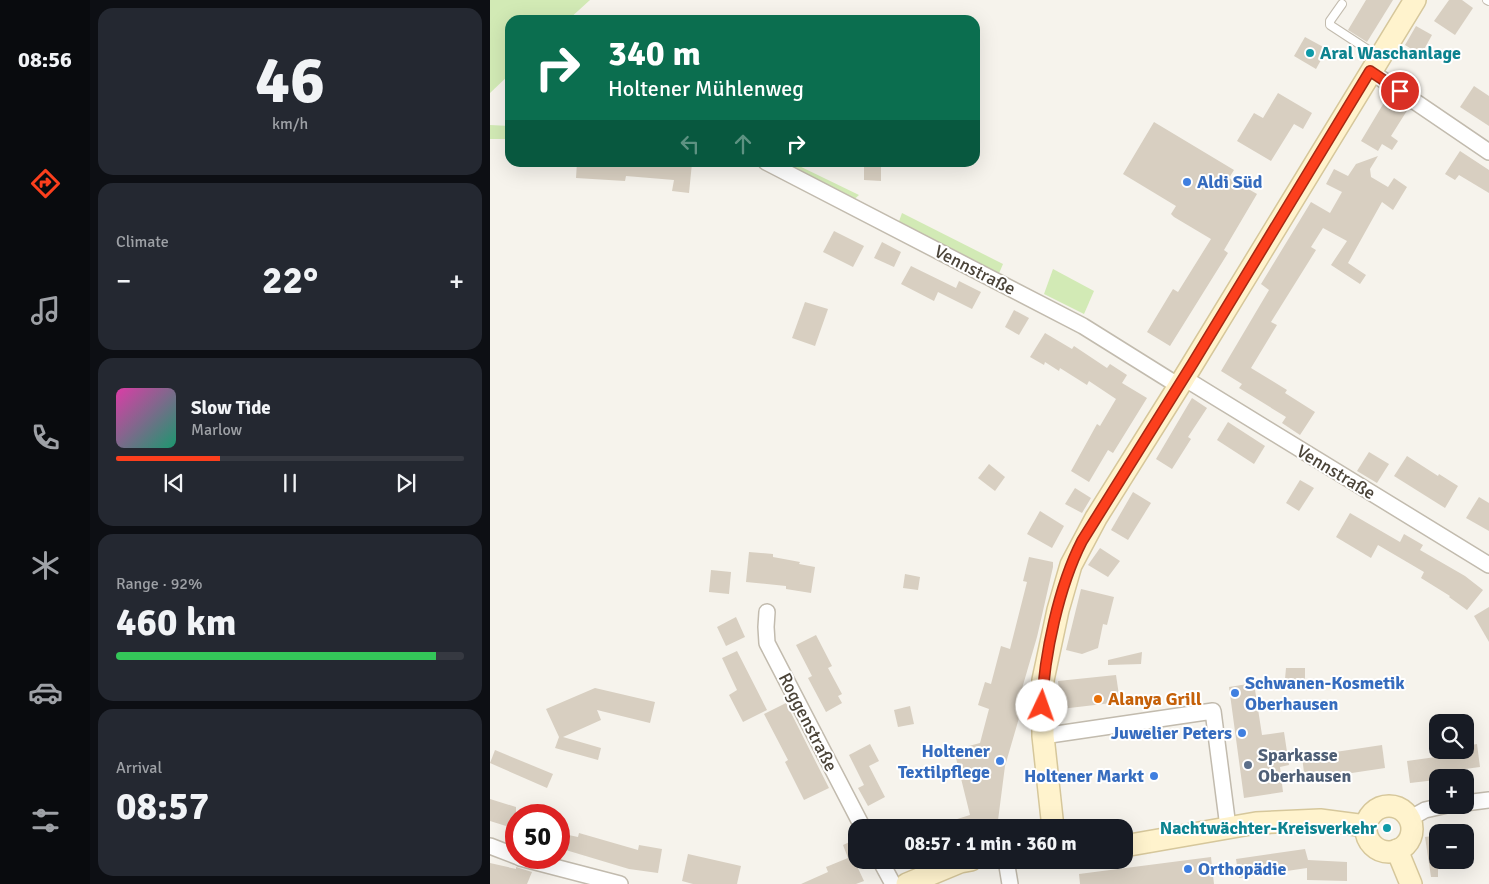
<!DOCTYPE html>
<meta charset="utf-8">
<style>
:root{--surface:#171b24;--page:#242831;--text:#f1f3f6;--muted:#9ea1a6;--line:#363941;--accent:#fc3f1d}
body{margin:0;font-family:Signika,sans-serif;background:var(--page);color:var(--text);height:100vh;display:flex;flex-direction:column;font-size:19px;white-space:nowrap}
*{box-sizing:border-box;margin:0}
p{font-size:16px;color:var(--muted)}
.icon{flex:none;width:28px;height:28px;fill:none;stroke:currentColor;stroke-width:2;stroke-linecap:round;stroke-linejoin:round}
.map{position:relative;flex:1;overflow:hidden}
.drawer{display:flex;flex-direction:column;gap:8px;padding:8px;background:#0d0f14;width:400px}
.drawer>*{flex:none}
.banner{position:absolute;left:15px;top:15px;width:475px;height:152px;border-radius:15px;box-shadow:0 5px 20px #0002;background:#0b6e4f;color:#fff;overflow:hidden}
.tools{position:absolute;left:939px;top:714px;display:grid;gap:10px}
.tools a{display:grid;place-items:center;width:45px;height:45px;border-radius:10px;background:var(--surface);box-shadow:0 5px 20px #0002;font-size:25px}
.speed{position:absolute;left:15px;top:804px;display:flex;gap:10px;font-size:25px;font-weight:700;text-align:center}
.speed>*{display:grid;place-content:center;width:65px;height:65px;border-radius:50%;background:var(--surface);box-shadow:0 5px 20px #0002;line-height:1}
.speed .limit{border:8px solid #d22;background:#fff;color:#111}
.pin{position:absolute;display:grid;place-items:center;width:42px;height:42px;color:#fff;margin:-21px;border:2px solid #fff;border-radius:50%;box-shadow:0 1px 5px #0007}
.me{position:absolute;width:55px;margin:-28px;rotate:3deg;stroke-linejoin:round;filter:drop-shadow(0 0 4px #0008)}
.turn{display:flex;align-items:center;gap:18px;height:105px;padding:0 20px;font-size:22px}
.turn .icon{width:65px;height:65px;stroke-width:2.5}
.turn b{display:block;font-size:35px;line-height:42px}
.lanes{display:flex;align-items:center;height:48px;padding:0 20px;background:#0003;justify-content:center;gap:25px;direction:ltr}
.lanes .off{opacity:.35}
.big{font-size:38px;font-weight:800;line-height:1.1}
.drawer .widget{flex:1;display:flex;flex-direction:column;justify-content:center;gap:8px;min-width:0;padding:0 18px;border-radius:15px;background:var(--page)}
.drawer .dial{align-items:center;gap:0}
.dial b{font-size:65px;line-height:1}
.song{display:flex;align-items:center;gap:15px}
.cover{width:60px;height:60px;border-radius:8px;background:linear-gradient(135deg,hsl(320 70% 55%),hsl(160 70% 35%))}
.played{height:5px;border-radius:2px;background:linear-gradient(90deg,var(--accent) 30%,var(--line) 30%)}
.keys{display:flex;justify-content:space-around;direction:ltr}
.heat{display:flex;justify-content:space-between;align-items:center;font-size:28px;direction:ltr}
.charge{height:8px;border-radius:4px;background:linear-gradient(90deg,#34c759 92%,var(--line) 0)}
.trip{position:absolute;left:358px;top:819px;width:285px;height:50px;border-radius:15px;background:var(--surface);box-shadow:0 5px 20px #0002;font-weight:800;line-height:50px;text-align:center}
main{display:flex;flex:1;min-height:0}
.dock{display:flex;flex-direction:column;width:90px;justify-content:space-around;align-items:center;background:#090b0e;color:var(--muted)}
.dock .icon{width:35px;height:35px}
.dock .on{color:var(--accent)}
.dock b{font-size:22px;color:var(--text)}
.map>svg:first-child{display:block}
.green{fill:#d2eab5}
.building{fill:#d8cfc1}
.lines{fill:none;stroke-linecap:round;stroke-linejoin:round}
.lane-casing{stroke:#c2bbae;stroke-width:10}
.street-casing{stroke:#c2bbae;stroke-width:18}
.secondary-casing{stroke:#d6c79b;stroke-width:24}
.lane{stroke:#fff;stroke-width:8}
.street{stroke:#fff;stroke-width:15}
.secondary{stroke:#fff3cd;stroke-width:21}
.route-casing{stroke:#a42913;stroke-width:12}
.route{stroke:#fc3f1d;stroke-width:9}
.culture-dot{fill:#0f9aa8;stroke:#fff;stroke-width:2}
.shop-dot{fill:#3f7fe0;stroke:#fff;stroke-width:2}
.food-dot{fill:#e8710a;stroke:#fff;stroke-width:2}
.service-dot{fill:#5c6f8a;stroke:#fff;stroke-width:2}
.labels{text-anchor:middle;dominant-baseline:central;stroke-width:4;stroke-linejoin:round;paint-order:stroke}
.culture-label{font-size:18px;font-weight:bold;fill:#0d838f;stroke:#fff;text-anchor:start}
.shop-label{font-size:18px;font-weight:bold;fill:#366cbe;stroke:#fff;text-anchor:start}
.street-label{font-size:18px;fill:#4b4439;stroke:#fff}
.food-label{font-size:18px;font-weight:bold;fill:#c56008;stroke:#fff;text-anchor:start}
.service-label{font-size:18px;font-weight:bold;fill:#4e5e75;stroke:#fff;text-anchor:start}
</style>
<main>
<nav class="dock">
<b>08:56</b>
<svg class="icon on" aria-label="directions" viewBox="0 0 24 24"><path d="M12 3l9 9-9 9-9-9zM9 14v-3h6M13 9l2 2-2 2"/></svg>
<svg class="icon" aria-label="music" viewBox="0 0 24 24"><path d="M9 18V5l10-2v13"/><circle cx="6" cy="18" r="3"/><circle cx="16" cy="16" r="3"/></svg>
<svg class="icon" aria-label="phone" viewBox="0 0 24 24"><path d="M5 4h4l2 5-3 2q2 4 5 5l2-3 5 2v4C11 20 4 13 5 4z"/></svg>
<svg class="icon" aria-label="climate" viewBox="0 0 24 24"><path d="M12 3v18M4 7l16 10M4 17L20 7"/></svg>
<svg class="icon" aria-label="car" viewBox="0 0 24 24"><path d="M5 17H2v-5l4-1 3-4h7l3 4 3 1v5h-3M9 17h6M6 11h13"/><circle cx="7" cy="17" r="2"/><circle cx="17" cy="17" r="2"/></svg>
<svg class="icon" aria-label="filters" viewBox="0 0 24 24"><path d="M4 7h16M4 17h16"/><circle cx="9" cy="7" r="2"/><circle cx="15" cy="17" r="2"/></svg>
</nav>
<section class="drawer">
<div class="widget dial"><b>46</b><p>km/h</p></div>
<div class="widget"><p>Climate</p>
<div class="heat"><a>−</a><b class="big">22°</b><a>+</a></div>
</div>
<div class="widget">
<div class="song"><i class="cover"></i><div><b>Slow Tide</b><p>Marlow</p></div></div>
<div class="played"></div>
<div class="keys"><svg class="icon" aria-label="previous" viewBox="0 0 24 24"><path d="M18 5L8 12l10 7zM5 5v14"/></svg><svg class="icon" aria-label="pause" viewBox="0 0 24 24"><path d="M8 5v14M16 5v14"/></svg><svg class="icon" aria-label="next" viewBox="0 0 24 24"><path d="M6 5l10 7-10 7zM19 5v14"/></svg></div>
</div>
<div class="widget"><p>Range · 92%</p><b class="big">460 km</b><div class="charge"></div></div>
<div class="widget"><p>Arrival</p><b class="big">08:57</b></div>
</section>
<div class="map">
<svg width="999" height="884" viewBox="0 0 999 884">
<rect width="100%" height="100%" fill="#f6f3ec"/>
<g class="green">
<polygon points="0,0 100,0 78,20 20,20 20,74 0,93"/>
<polygon points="0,125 20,126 20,139 0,139"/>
<polygon points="281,163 303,163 369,195 360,203"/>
<polygon points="412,213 513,264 507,278 407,227"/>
<polygon points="563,269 604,291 594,314 554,294"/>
</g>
<g class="building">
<polygon points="876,0 903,0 877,42 858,30"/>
<polygon points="959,0 972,0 983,8 965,35 944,21"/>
<polygon points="926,26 942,35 931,55 915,45"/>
<polygon points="815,37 837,49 826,69 804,56"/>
<polygon points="984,86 999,96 999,126 970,107"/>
<polygon points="788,93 822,113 813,129 804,124 781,161 747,141 764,113 773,118"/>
<polygon points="898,96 918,109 901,136 908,141 902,150 892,144 888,151 871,141"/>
<polygon points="664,122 744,170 739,178 767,194 734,250 738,253 680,346 657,332 683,289 688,292 721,239 684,217 681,214 686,206 633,174"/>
<polygon points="970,151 999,170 999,193 969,175 965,180 955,174"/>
<polygon points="888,156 880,169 881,177 898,187 904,178 917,187 903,210 892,202 858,263 876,275 870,284 841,265 857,241 833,228 821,247 826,250 781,322 787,325 761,368 797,390 795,393 825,412 810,435 792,423 796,417 749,388 752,384 731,371 779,290 771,284 821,202 840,213 852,192 836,184 844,169 858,176 866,164"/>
<polygon points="87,162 202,163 199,193 182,191 184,180 136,176 135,181 86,178"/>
<polygon points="374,162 391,162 391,181 374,180"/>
<polygon points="344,231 374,246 363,267 333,252"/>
<polygon points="392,242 411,252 404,267 384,258"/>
<polygon points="421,266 466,288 469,281 491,292 482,309 448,292 444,301 411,284"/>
<polygon points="315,302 338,309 325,346 302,338"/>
<polygon points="524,310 539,318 529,335 515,327"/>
<polygon points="555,333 582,349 584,346 617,368 620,364 637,375 632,383 657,398 623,453 618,450 599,482 581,471 607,424 610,426 626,399 599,381 597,385 570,368 569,371 555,362 554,365 540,357"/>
<polygon points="702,398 717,408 698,437 701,439 682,469 666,459"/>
<polygon points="738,422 775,446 764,464 727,440"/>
<polygon points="879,452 899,464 887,483 867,471"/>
<polygon points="917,456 948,476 949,474 968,486 955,508 904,476"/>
<polygon points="499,464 515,477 505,491 488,478"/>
<polygon points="810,480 824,488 809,511 796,503"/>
<polygon points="585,488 601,498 592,513 575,504"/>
<polygon points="643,492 661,503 638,540 621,530"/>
<polygon points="989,497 999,503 999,531 976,518"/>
<polygon points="550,511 574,526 562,548 537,534"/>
<polygon points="860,513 910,542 914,534 933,545 930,550 975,576 993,590 977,610 959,597 960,596 931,578 934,572 888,545 881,558 846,537"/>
<polygon points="610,548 630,561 618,577 598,565"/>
<polygon points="259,552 283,554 283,557 310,562 309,564 325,567 321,593 296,589 296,586 256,582"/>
<polygon points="539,557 563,562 563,567 547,637 531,692 536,694 515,766 507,828 448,828 448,825 480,815 464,750 490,743 499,709 488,705 495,682 501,684 511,646 520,649 537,582 533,581"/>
<polygon points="221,570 241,572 239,594 219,592"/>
<polygon points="415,574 430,577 428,590 413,588"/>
<polygon points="591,589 624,597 617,625 613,624 608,648 592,654 576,650"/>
<polygon points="999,607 999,642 984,616"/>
<polygon points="246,617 255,637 236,646 227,627"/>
<polygon points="326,635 342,666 338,668 352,694 348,696 352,703 336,712 318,678 322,676 306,645"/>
<polygon points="247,651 277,710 253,722 239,695 247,690 232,658"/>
<polygon points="652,652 651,664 618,665 618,660"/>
<polygon points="796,668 815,668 815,687 783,688 782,681 795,679"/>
<polygon points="626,675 630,702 571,709 568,681"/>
<polygon points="764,683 772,735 794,732 799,765 790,767 793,792 754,798 739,687"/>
<polygon points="105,688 165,702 160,723 107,710 111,720 73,737 111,748 108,760 65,748 69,737 56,709"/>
<polygon points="296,703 339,788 314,800 295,762 298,760 274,714"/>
<polygon points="420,706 424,724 408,727 404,710"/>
<polygon points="380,744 389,761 379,766 395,797 378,806 368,788 374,785 359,755"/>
<polygon points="987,744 990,767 975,769 976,772 945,777 946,780 920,783 917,761 960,755 959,750 975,750 975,746"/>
<polygon points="892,745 895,768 815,780 812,757"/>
<polygon points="5,750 63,774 57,788 0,763"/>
<polygon points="0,799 26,807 26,829 0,821"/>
<polygon points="69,833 88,837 89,833 148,850 149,845 172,849 168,873 139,869 69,848"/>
<polygon points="948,835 948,877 941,877 935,837"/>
<polygon points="366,839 366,864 374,881 366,884 311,884 338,872 336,867 358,858 353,845"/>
<polygon points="815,849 818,860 857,862 857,881 817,880 817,868 749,878 746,859"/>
<polygon points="198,854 251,866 247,884 203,884 192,881"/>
<polygon points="721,857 724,884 590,884 589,874"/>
<polygon points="0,863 26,869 26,867 42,872 37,884 0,884"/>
</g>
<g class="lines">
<defs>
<g id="lane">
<polyline points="997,0 999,1"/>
<polyline points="852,4 840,21 840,25 889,57"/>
</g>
<g id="street">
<polyline points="880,71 999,152"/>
<polyline points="276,162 593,326 689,386"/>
<polyline points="694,378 999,565"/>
<polyline points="277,612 276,627 277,643 373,828"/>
<polyline points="553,736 723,711 738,827"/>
<polyline points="975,803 999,800"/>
<polyline points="919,819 935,810 957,805"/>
<polyline points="0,846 26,856"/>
<polyline points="30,858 130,884"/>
<polyline points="390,860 403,884"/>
<polyline points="516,860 520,884"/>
</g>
<g id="secondary">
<circle cx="899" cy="829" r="23"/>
<polyline points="563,828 553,736 553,680 568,610 581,565 606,518 694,378 925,0"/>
<polyline points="634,846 766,823 830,820 876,826"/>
<polyline points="907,850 921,884"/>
<polyline points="417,884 470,862 481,860"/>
</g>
</defs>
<use href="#lane" class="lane-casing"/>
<use href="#street" class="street-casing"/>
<use href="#secondary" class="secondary-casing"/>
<use href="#lane" class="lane"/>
<use href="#street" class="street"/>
<use href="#secondary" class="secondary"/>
</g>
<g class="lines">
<defs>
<path id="route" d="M552 706C554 655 569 586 592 541L703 363 880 71 910 91"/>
</defs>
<use href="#route" class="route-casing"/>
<use href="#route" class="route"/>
</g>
<g class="culture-dot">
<circle cx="820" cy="53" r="5"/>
<circle cx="897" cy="828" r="5"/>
</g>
<g class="shop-dot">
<circle cx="697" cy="182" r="5"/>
<circle cx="745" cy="693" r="5"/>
<circle cx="752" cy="733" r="5"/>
<circle cx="510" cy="761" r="5"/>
<circle cx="664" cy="776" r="5"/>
<circle cx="698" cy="869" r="5"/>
</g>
<circle class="food-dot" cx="608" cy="699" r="5"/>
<circle class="service-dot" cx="758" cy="765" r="5"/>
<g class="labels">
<g class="culture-label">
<text x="830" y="53">Aral Waschanlage</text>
<text x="887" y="828" text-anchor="end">Nachtwächter-Kreisverkehr</text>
</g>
<g class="shop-label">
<text x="707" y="182">Aldi Süd</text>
<text x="755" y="683">Schwanen-Kosmetik<tspan x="755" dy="21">Oberhausen</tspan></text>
<text x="742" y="733" text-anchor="end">Juwelier Peters</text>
<text x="500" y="751" text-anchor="end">Holtener<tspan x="500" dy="21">Textilpflege</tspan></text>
<text x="654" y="776" text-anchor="end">Holtener Markt</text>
<text x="708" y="869">Orthopädie</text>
</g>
<g class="street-label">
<text transform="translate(485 270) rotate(27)">Vennstraße</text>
<text transform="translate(846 472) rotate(31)">Vennstraße</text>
<text transform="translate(318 722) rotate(63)">Roggenstraße</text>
</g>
<g class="food-label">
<text x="618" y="699">Alanya Grill</text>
</g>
<g class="service-label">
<text x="768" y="755">Sparkasse<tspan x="768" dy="21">Oberhausen</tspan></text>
</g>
</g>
</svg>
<div class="tools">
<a><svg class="icon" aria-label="search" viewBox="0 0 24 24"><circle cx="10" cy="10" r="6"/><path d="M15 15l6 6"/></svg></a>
<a>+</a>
<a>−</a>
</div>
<div class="speed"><div class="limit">50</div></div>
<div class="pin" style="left:910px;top:91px;background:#d93025"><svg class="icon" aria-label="arrive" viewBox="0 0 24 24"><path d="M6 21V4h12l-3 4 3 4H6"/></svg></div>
<svg class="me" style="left:552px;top:706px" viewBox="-20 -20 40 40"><circle r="19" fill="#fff"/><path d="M0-13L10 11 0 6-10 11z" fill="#fc3f1d"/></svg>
<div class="trip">08:57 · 1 min · 360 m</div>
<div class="banner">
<div class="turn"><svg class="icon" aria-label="right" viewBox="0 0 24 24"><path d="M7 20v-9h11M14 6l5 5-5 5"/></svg><div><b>340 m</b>Holtener Mühlenweg</div></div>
<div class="lanes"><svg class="icon off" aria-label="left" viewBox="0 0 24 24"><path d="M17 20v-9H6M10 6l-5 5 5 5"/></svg><svg class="icon off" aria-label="ahead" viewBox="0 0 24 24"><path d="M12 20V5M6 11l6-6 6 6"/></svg><svg class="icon" aria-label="right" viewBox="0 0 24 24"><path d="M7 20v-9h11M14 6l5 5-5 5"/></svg></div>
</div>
</div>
</main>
